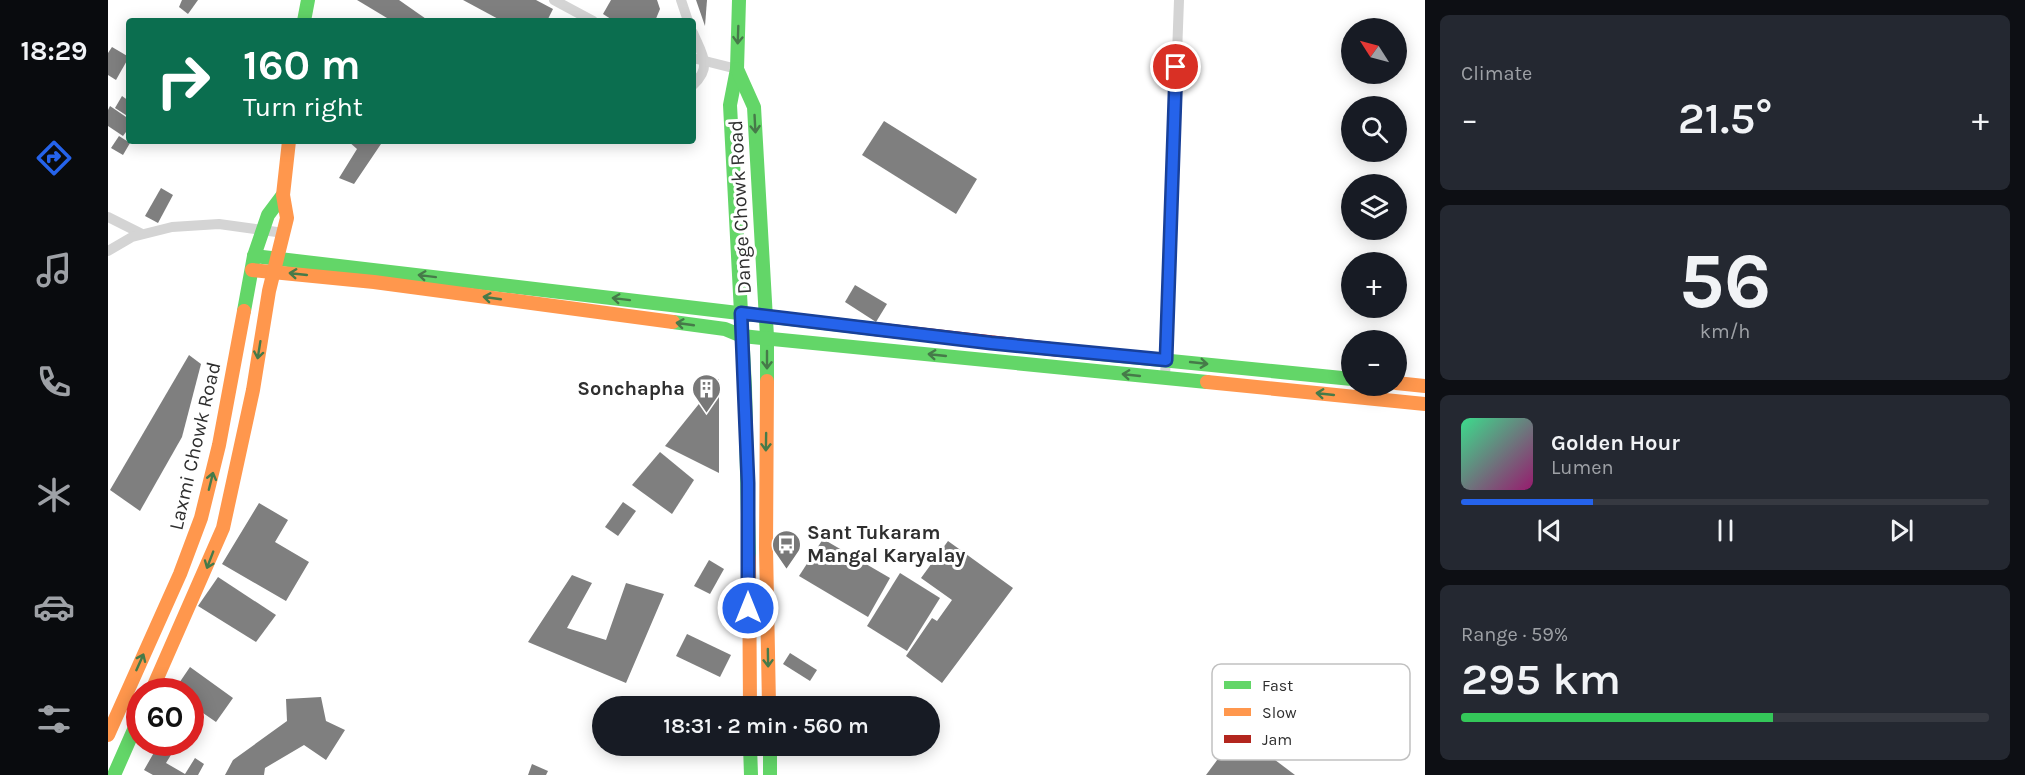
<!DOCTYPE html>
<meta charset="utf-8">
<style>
:root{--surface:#171b24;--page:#242831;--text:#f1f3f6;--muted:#9ea1a6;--line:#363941;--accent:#2563eb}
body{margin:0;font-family:Karla,sans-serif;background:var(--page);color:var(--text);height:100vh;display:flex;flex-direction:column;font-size:22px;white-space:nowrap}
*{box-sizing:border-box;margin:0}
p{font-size:20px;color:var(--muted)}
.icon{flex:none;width:33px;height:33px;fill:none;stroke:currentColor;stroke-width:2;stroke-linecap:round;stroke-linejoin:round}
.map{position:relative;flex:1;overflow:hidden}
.drawer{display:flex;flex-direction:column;gap:15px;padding:15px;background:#0d0f14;width:600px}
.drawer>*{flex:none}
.top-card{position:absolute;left:18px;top:18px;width:570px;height:126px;border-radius:6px;box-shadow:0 3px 15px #0003;background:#0b6e4f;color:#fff;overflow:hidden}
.needle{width:39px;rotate:306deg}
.buttons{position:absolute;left:1233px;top:18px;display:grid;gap:12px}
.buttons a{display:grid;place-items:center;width:66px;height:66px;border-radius:50%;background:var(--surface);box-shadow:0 3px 15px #0003;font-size:30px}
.speed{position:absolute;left:18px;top:678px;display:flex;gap:12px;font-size:30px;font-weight:700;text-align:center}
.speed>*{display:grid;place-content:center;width:78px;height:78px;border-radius:50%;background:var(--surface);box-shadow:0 3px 15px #0003;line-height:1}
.speed .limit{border:9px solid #d22;background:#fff;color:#111}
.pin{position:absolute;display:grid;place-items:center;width:51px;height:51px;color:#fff;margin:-26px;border:3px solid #fff;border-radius:50%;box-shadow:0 2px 6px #0007}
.me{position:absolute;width:66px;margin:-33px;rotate:0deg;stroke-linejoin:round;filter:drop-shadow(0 0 4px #0008)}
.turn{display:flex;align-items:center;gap:21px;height:126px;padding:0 18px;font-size:27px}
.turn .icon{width:78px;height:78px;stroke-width:2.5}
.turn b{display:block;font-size:42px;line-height:51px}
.big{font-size:45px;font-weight:600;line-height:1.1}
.drawer .tile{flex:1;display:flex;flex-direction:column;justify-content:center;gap:9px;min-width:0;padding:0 21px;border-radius:9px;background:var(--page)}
.drawer .dial{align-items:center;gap:0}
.dial b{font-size:78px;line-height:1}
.song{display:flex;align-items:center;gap:18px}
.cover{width:72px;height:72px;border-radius:9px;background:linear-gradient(135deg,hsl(150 70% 55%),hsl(320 70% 35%))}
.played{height:6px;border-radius:3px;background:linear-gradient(90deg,var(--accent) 25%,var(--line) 25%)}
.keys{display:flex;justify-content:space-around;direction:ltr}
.heat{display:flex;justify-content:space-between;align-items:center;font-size:33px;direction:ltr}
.charge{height:9px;border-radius:4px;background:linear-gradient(90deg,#34c759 59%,var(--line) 0)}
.trip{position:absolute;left:484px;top:696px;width:348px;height:60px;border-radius:30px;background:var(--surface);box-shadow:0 3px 15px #0003;font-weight:600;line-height:60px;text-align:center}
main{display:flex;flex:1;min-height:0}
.tabs{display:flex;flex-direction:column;width:108px;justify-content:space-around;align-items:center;background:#090b0e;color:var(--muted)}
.tabs .icon{width:42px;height:42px}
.tabs .selected{color:var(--accent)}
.tabs b{font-size:27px;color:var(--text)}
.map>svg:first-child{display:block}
.building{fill:#7f7f7f}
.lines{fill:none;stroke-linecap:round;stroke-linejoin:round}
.street{stroke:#d4d4d4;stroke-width:10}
.fast{stroke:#63d668;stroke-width:14}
.slow{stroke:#ff974d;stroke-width:14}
.jam{stroke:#b3261e;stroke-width:14}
.oneway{stroke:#467a49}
.route-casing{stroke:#184099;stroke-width:15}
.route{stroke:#2563eb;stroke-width:10}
.labels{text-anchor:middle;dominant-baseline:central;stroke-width:6;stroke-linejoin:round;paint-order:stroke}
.street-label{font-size:20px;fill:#2f2f2f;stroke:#fff}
.poi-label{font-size:20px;font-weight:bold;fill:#2f2f2f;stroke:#fff;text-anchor:end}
.key{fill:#fff;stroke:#c1c1c1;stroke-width:1.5}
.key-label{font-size:16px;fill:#2f2f2f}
</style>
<main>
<nav class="tabs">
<b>18:29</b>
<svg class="icon selected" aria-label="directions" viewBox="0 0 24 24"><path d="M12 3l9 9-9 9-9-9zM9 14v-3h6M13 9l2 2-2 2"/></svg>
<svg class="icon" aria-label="music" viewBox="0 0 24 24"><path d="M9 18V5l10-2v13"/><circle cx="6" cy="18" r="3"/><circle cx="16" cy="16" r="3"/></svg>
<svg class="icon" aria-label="phone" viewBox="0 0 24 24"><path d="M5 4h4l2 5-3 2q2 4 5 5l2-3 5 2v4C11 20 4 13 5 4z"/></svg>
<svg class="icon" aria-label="climate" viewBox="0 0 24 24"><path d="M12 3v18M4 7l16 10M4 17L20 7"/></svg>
<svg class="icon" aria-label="car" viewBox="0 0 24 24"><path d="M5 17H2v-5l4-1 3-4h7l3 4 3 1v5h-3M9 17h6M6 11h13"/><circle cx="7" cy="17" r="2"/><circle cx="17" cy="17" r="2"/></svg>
<svg class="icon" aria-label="filters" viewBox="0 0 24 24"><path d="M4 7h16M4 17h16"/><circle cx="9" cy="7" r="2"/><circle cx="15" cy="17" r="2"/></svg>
</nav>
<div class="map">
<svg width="1317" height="775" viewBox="0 0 1317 775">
<rect width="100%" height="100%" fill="#fff"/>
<g class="building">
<polygon points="74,0 90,0 80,14 71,7"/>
<polygon points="249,0 291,0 321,21 284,21"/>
<polygon points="355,0 428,0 445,9 439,21 394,21"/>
<polygon points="503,0 549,0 552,9 547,21 506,21 495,14"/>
<polygon points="588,0 599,0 597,26"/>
<polygon points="4,47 21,57 8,80 0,75 0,53"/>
<polygon points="14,96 21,101 21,117 7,108"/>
<polygon points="2,106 21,119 21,128 15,136 0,126 0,110"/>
<polygon points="776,121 869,179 848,214 754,155"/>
<polygon points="11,136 22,143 15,155 3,148"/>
<polygon points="240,141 275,141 246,184 231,178 249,149"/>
<polygon points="53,188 65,195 50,223 37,216"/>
<polygon points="747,285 779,304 768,322 737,302"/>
<polygon points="81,355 93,364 74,437 32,511 2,490"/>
<polygon points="611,379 611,473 557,446"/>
<polygon points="552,452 586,480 564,514 524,485"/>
<polygon points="515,502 528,511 510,536 497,527"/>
<polygon points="151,503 180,520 167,542 201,562 178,601 114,564"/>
<polygon points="715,539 782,578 760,617 691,576"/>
<polygon points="840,541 905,588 834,683 798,656 824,618 829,621 844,600 813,578"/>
<polygon points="601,560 616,569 602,594 586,586"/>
<polygon points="792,573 832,598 799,651 759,626"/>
<polygon points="464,575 484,583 459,628 498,640 518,583 556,594 518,683 420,642"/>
<polygon points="110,577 168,615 148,642 90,606"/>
<polygon points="579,634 623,655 612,677 568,656"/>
<polygon points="682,653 709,670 702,681 675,664"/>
<polygon points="82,667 125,698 108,722 82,704 82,692 65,692"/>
<polygon points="213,697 218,721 237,730 218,760 196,745 157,768 156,775 117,775 125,760 179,721 178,699"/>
<polygon points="564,697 587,706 559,706"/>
<polygon points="1130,732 1187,775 1098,775"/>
<polygon points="52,742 63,742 69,745 58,763 77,774 87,758 96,764 90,775 45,775 36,770"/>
<polygon points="424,764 440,771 438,775 420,775"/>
</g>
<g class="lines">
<g class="street">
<polyline points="446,0 485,21"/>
<polyline points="573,0 580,21"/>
<path d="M585 33C594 54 605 67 585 85"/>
<polyline points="585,58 629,69"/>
<polyline points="0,217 34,234"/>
<polyline points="0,251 24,237 64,227 111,224 176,233"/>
<polyline points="1057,378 1071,0"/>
</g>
<g class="fast">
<polyline points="631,0 629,69 622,105 637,388 641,557"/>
<polyline points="196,21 200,0"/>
<polyline points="629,69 646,107 659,337 659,381"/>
<polyline points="146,256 766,329"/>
<polyline points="136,311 146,256 160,215 175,195"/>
<polyline points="565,322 617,329 634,336 1099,382"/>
<polyline points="952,350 1244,379"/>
<polyline points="642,746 643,775"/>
<polyline points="662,746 662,775"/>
<polyline points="6,775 32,716"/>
</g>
<g class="slow">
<polyline points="144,270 266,282 565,322"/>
<polyline points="659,381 658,548 661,706"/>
<polyline points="1099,382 1317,404"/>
<polyline points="1288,383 1317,386"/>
<polyline points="641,557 642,706"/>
<polyline points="43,692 115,528 145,390 161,291 179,218 175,195 181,141"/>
<polyline points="0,735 72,574 93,518 111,445 136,311"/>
</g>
<polyline class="jam" points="766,329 952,350"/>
</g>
<defs><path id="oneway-shaft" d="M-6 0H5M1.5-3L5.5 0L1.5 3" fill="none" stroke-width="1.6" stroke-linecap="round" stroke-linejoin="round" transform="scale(1.5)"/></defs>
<g class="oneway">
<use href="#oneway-shaft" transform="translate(630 35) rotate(92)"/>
<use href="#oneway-shaft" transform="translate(647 124) rotate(87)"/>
<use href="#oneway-shaft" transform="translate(190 274) rotate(-174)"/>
<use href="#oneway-shaft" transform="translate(319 276) rotate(-173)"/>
<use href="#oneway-shaft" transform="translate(384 298) rotate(-172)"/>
<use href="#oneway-shaft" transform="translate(513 299) rotate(-173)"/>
<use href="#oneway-shaft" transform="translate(577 324) rotate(-172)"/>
<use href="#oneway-shaft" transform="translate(151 350) rotate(99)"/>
<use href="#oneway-shaft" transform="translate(829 355) rotate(-174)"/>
<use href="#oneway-shaft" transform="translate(659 360) rotate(90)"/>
<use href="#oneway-shaft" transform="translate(1091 363) rotate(6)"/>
<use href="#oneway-shaft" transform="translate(1023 375) rotate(-174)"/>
<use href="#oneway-shaft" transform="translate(1217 394) rotate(-174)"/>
<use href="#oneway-shaft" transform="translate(658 442) rotate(91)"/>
<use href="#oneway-shaft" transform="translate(103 481) rotate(-76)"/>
<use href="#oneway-shaft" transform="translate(102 560) rotate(111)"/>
<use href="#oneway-shaft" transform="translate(660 658) rotate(89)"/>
<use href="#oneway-shaft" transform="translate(32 662) rotate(-66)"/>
</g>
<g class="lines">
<defs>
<polyline id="route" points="640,608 640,483 633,313 883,343 1058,360 1068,67"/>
</defs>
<use href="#route" class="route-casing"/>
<use href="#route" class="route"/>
</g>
<defs>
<symbol id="building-pin" viewBox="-11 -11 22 30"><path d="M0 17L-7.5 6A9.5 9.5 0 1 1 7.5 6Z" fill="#787878" stroke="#fff"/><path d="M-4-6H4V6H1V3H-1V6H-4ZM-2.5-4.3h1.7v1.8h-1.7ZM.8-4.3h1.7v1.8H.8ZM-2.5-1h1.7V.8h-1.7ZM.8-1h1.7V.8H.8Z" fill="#fff"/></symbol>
<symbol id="bus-pin" viewBox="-11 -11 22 30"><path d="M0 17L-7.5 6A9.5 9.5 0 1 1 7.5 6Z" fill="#787878" stroke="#fff"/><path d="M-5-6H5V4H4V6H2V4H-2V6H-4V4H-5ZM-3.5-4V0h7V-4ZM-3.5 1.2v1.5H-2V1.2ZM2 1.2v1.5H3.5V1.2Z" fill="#fff"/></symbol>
</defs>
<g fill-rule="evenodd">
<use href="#building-pin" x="582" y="372" width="33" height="45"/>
<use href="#bus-pin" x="662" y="528" width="33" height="45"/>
</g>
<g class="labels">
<g class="street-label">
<text transform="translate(632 207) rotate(-93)">Dange Chowk Road</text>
<text transform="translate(87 446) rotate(-77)">Laxmi Chowk Road</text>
</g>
<g class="poi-label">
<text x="577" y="388">Sonchapha</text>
<text x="699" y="532" text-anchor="start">Sant Tukaram<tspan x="699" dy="23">Mangal Karyalay</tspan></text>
</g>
</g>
<rect x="1104" y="664" width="198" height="96" rx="9" class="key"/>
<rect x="1116" y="681" width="27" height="8" fill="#63d668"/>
<rect x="1116" y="708" width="27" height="8" fill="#ff974d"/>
<rect x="1116" y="735" width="27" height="8" fill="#b3261e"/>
<g class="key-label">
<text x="1154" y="691">Fast</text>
<text x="1154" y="718">Slow</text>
<text x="1154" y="745">Jam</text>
</g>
</svg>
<div class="buttons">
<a><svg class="needle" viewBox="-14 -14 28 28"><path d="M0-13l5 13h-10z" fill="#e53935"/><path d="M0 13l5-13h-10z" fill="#9ea1a6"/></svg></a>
<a><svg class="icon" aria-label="search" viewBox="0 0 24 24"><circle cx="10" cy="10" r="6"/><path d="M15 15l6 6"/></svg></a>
<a><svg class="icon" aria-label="layers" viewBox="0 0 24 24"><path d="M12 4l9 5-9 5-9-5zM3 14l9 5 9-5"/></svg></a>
<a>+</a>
<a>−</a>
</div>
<div class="speed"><div class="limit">60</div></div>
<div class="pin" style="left:1068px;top:67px;background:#d93025"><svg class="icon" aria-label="arrive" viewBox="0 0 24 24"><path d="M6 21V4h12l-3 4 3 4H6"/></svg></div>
<svg class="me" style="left:640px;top:608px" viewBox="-20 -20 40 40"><circle r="17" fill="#2563eb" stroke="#fff" stroke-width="3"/><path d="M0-11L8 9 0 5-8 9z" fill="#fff"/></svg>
<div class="trip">18:31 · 2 min · 560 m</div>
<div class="top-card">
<div class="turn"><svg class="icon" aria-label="right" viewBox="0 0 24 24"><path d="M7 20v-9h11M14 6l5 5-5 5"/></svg><div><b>160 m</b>Turn right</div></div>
</div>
</div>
<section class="drawer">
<div class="tile"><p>Climate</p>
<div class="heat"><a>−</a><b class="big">21.5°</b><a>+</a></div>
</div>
<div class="tile dial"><b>56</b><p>km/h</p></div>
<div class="tile">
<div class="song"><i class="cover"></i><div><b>Golden Hour</b><p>Lumen</p></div></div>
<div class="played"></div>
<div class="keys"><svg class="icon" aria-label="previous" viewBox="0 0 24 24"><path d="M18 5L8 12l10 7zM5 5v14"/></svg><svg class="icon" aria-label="pause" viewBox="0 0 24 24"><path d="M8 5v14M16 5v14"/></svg><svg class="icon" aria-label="next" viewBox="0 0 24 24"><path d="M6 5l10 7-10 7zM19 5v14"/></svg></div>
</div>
<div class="tile"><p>Range · 59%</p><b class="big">295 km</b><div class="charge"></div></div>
</section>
</main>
